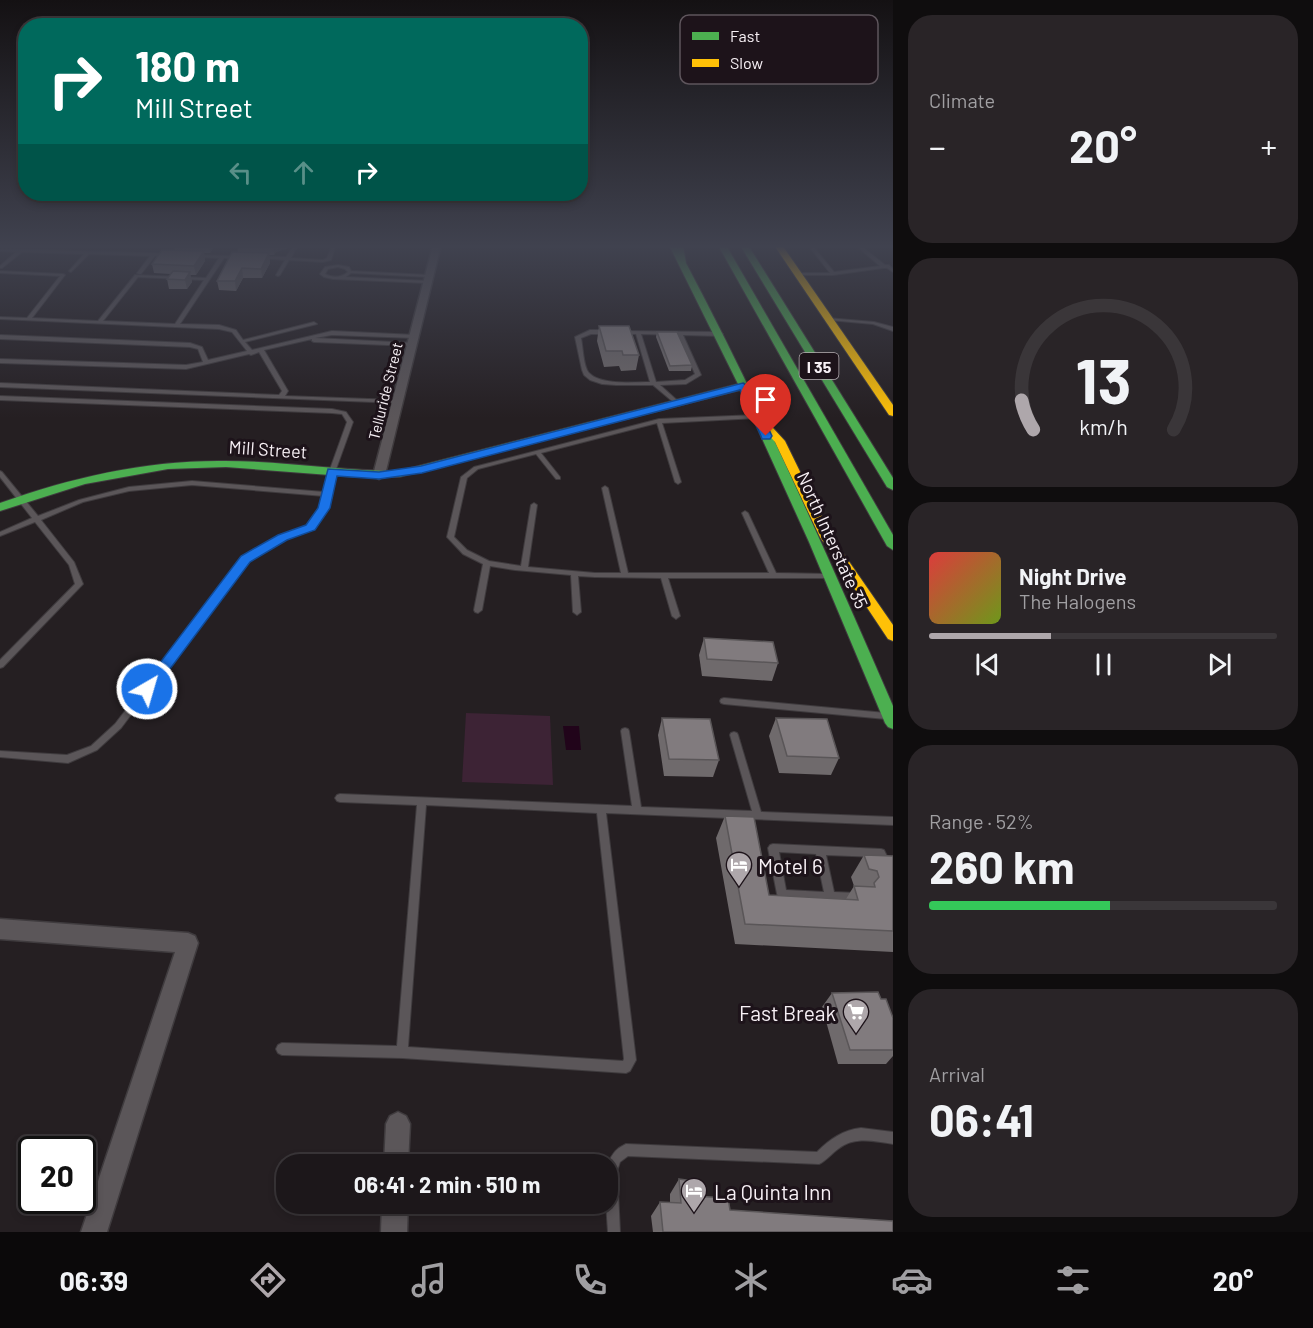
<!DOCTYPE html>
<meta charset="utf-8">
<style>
:root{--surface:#1c171a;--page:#292427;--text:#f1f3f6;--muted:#a09fa2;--line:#3a3639;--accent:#aea7ab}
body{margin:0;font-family:Barlow,sans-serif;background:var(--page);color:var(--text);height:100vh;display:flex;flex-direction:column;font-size:22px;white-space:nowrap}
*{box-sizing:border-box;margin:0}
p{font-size:20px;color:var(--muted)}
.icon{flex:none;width:33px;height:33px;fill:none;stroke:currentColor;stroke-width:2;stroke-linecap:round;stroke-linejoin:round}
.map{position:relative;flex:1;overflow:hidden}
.drawer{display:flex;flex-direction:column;gap:15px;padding:15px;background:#0f0d0e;width:420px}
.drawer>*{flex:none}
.guide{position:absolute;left:18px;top:18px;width:570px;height:183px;border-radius:24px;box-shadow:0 3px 9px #0003,0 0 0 2px var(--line);background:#00695c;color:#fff;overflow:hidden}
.speed{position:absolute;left:18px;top:1136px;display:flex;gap:12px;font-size:30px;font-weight:700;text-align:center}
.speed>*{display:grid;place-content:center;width:78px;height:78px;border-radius:50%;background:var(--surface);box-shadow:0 3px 9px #0003,0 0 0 2px var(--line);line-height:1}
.speed .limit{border:3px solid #111;border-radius:9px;background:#fff;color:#111}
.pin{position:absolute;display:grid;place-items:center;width:51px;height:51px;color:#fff;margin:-62px -26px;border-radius:50% 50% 50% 0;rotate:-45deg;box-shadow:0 0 6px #0007}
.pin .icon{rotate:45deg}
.me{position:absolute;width:66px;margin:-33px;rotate:38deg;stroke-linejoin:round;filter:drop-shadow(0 0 4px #0008)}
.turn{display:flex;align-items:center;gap:21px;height:126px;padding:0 18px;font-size:27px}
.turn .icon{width:78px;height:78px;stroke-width:2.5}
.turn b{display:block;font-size:42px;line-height:51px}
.lanes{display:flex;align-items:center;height:57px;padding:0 18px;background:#0003;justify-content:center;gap:30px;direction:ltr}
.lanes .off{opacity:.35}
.big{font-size:45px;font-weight:700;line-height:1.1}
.drawer .widget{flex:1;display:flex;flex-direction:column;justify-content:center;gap:9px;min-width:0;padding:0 21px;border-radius:24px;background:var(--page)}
.drawer .dial{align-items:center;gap:0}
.dial svg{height:156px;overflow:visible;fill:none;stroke:var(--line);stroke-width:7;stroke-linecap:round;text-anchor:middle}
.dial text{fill:var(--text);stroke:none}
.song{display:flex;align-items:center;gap:18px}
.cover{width:72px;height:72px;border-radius:9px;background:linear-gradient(135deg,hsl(0 70% 55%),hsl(80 70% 35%))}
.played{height:6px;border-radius:3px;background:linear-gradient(90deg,var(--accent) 35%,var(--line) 35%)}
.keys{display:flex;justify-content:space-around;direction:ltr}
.heat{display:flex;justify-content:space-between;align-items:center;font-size:33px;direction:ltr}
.charge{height:9px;border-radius:4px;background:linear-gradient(90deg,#34c759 52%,var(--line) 0)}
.trip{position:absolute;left:276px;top:1154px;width:342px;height:60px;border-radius:24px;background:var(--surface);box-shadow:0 3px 9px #0003,0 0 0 2px var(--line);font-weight:700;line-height:60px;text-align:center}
.menu{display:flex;height:96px;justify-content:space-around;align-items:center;background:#0b090a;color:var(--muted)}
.menu .icon{width:42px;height:42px}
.menu .active{color:var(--accent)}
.menu b{font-size:27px;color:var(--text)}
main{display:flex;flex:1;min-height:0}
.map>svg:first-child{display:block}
.green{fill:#3d2335}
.water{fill:#21041a}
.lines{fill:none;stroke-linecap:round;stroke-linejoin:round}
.lane-casing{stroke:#3f3b3e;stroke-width:2}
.street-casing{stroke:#3f3b3e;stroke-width:3}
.fast-casing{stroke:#3f3b3e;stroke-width:2}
.slow-casing{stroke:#3f3b3e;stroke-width:2}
.lane{fill:#5b5659;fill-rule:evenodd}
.street{fill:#5b5659;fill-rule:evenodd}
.fast{fill:#4caf50;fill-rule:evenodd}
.slow{fill:#ffc107;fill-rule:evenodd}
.wall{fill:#6f6a6c}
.shaded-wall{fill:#5a5658}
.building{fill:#817b7e;stroke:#5a5658;stroke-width:1.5}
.route{fill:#1a73e8;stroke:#114b97;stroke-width:1.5}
.labels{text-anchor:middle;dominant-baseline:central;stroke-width:6;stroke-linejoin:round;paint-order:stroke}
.far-street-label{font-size:15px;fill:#f7f0f5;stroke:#1d131a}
.shield{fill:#1d131a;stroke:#b6aeb3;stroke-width:1.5}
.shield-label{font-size:16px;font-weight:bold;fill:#f7f0f5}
.street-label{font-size:18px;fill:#f7f0f5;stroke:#1d131a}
.near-poi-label{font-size:21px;fill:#f7f0f5;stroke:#1d131a;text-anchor:start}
.key{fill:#1d131a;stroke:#5e555c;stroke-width:1.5}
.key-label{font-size:16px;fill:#f7f0f5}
</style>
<main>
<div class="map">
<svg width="893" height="1232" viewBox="0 0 893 1232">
<rect width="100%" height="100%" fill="#251f22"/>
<polygon class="green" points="466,713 550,716 553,785 462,782"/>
<polygon class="water" points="563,726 579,726 581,750 566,750"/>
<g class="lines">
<defs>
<g id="lane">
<polygon points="294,245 298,245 291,258 323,260 327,258 332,245 336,245 331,260 323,262 289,260 280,275 278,276 276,275 285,260 259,258 257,257 259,256 286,257"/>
<polygon points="808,245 812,245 834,272 880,266 855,245 860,245 885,265 889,265 893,269 893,272 887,268 883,268 833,275 797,275 797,274 799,273 830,273"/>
<polygon points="0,249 154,253 169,254 171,255 169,256 155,256 141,274 139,274 137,273 150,256 89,254 71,272 69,271 84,254 22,252 2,268 0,268 0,266 16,252 0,251"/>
<path d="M194 255 238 256 240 257 238 258H224L180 324 219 325 236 330 243 340 314 322 317 324 245 342 252 350 332 331 416 335 417 336 414 338 332 335 315 338 414 343V345L412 346 314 342 312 341V339L264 350 288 391 285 396 397 400 399 401V403L0 387V383L279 395 282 391 259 352 251 355 249 354 186 369 0 363V359L186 365 203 362 198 349 190 347 0 339V335L190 343 202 347 208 360 247 351 232 332 219 329 0 319V317L27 318 60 276 0 273V271L63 274 65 275 32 318 98 321 135 275 206 278 219 258 196 257H194ZM138 277 204 280 175 324 103 321Z"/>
<path d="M338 265 349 267 351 271 429 275 431 276 429 277 351 273 346 277 429 281V283H427L333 279 324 277 320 274 325 267ZM338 267 345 269 348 272C340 278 333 278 325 274L328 269Z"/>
<polygon points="827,318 874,322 893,327 893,331 873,324 829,320 827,319"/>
<path d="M590 330H608L611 332 608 334H591L581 338C583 348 583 361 587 370 595 386 635 382 650 382L636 334H623L621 333V331L720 332 723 334 720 336 683 335 701 375 686 384 660 385 680 403V405L678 406 653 385H616L602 384 590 380 584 375 582 370 575 337ZM641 334 678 335 695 374 685 380 656 382Z"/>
<polygon points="0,396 332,409 346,412 353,422 335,472 327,508 312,529 285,540 247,561 121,728 97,750 68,763 0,757 0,751 67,755 91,746 115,724 243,557 281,536 308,527 321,508 324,496 192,485 129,491 83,502 41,520 74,562 83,584 3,667 0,668 0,660 75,584 69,565 35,522 0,536 0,532 32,518 0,477 0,471 2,472 38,516 79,500 129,487 192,481 324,492 329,472 347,422 342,414 332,413 0,400"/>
<polygon points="756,415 759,417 758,418 662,423 681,482 678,484 675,482 657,423 541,453 560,477 560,479 556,479 536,454 478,469 467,478 454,537 467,550 489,561 521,566 531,505 534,503 537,505 528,567 595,573 621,573 602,488 605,486 608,488 628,573 769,573 742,513 745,511 748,513 776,573 828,574 831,574 832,576 831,578 668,578 680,616 676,619 672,616 661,578 595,577 578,576 581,612 577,615 573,612 571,575 515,570 490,566 482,610 478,613 475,612 474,610 483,564 463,554 447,537 461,477 474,467 659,419"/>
<polygon points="724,698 886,713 889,714 890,716 889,718 886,719 724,704 721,703 720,701 721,699"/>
<path d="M625 728 628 729 629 731 641 807 752 811 730 735 731 733 734 732 737 733 738 735 761 812 893 817V825L606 813 636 1060 630 1071 626 1073 402 1058 282 1055 278 1053 276 1049 278 1045 282 1043 397 1046 417 805 340 802 337 801 335 798 337 795 340 794 632 806 621 731 622 729ZM426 805 597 813 624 1059 623 1061 408 1047Z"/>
<path d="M773 844 881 849 884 850 893 869V883L890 882 878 857 826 855 834 892 857 893 861 895 862 898 861 901 857 903 782 899 779 897 777 894 768 848 770 845ZM779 852 816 854 824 892 786 890Z"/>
<path d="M861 1128 893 1132V1144C874 1141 854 1136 838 1149 831 1154 826 1161 819 1164L628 1156 620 1162 617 1171 620 1232H608L606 1203H608C608 1180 601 1155 626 1144L817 1152C830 1139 843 1130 861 1128Z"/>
</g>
<g id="street">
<polygon points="433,245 441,245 385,475 379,479 373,475"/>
<polygon points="0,919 188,933 195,936 198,943 107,1232 81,1232 175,952 0,939"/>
<polygon points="398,1112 406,1116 410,1124 408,1164 384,1164 386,1124 390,1116"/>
<polygon points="382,1203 408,1203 407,1232 381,1232"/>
</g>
<g id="fast">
<path d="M669 245H683L686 263C762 407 828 556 893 706V729L888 727 885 723 809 542 740 390 399 477H356L226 467 168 469 85 484 0 511V503C73 477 147 460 225 461 283 461 340 471 399 471L738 384Z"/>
<polygon points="718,245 726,245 893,535 893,550 887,546"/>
<polygon points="740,245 748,245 893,478 893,490 887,487"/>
</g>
<g id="slow">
<polygon points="774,245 782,245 893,405 893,416 889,415"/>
<polygon points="757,414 761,415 785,441 832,537 893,625 893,641 888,639 820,537 775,442 752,417"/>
</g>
</defs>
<use href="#lane" class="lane-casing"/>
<use href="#street" class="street-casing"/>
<use href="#fast" class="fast-casing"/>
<use href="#slow" class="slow-casing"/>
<use href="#lane" class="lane"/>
<use href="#street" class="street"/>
<use href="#fast" class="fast"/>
<use href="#slow" class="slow"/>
</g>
<g class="wall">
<polygon points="174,245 214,245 215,246 210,253 204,253 205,261 196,275 190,275 192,282 187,289 169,289 167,279 171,274 154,273 152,264 175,250"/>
<polygon points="237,245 290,245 289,248 276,252 274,255 269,255 270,263 262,278 243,278 236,291 219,290 217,281 238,252"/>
<polygon points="599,326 639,355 636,370 621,371 619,366 604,367 597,341"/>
<polygon points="657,332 692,365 691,371 669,371 656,337"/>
<polygon points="704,638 778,663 772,681 702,676 699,655"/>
<polygon points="662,718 719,760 713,777 664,776 658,735"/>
<polygon points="776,718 839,758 831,775 779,773 769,736"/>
<polygon points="725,816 769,895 846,899 854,886 851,877 864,855 893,856 893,952 735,944 716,838"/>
<polygon points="832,993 881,999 893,1018 893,1056 886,1064 838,1064 822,1007"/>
<polygon points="679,1179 694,1196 730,1210 893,1232 653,1232 651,1216 660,1202 670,1203 670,1194"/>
</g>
<g class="shaded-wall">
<polygon points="209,245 214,245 215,246 210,253"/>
<polygon points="273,245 290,245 289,248 276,252 274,255"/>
<polygon points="204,251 205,261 196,275 194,266"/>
<polygon points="269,253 270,263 262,278 261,269"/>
<polygon points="242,268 243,278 236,291 235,281"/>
<polygon points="190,272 192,282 187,289 185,280"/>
</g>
<g class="building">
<polygon points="162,250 204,251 194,266 152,264"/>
<polygon points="232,252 269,253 261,269 242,268 235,281 217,281"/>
<polygon points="173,271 190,272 185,280 167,279"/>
<polygon points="599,326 629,326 639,355 623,355 622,351 606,351"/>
<polygon points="657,332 677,332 692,365 670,366"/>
<polygon points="704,638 773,642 778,663 707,659"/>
<polygon points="662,718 710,719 719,760 669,759"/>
<polygon points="776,718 827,719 839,758 787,756"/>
<polygon points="725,816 754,817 769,895 858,900 854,886 875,887 874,883 879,877 877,871 869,869 864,855 893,856 893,931 745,924"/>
<polygon points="878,992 881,999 886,999 893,1018 893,1050 850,1050 832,993"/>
<polygon points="679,1179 693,1181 694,1196 728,1198 730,1210 893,1221 893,1232 663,1232 660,1202 681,1203"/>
</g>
<linearGradient id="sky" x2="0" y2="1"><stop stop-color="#141113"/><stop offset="0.59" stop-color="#40424f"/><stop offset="1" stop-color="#40424f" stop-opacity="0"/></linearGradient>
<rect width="893" height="418" fill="url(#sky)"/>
<polygon class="route" points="743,383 748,386 772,436 770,439 762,439 761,436 740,390 422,473 379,479 337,476 330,508 315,530 287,540 250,562 152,693 142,693 140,689 241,556 278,535 306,525 318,508 328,469 379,472 421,466"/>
<defs>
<symbol id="hotel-pin" viewBox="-11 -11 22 30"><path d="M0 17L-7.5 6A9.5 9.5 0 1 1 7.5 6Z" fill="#aea7ab" stroke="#1d131a"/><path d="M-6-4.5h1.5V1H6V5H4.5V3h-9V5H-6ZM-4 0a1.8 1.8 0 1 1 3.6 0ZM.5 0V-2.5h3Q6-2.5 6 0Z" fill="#fff"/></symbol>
<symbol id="supermarket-pin" viewBox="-11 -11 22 30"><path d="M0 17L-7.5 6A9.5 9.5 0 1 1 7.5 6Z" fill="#aea7ab" stroke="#1d131a"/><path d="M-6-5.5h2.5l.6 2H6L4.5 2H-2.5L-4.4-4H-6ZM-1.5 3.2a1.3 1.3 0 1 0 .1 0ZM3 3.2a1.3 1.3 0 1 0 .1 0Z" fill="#fff"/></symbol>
</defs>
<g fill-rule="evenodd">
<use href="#hotel-pin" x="724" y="850" width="30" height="40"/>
<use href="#supermarket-pin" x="841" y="997" width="30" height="40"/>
<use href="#hotel-pin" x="679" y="1176" width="30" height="40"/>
</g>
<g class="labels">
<g class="far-street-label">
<text transform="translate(385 391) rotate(-76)">Telluride Street</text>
</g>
<rect class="shield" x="799.5" y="353" width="39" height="26" rx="4.5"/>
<g class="shield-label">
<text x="819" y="366">I 35</text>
</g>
<g class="street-label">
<text transform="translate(268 449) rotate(4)">Mill Street</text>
<text transform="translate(833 540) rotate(66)">North Interstate 35</text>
</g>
<g class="near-poi-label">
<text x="758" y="865">Motel 6</text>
<text x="836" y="1012" text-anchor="end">Fast Break</text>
<text x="714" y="1191">La Quinta Inn</text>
</g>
</g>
<rect x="680" y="15" width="198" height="69" rx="9" class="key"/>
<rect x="692" y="32" width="27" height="8" fill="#4caf50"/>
<rect x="692" y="59" width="27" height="8" fill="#ffc107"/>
<g class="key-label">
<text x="730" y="42">Fast</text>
<text x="730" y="69">Slow</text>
</g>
</svg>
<div class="speed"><div class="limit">20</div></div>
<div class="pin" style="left:766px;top:436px;background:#d93025"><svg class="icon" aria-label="arrive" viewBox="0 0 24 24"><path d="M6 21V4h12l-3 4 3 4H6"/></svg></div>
<svg class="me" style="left:147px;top:689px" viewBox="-20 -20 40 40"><circle r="17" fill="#1a73e8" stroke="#fff" stroke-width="3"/><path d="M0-11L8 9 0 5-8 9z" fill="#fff"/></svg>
<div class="trip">06:41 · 2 min · 510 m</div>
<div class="guide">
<div class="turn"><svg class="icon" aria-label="right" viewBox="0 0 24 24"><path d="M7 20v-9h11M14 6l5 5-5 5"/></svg><div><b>180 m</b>Mill Street</div></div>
<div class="lanes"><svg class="icon off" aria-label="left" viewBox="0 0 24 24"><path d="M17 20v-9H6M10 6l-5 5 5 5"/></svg><svg class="icon off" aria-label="ahead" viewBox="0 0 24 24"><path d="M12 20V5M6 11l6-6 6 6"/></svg><svg class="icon" aria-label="right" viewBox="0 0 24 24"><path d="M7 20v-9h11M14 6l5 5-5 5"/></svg></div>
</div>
</div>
<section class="drawer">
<div class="widget"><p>Climate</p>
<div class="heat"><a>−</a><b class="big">20°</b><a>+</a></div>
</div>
<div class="widget dial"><svg viewBox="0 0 100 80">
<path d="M14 69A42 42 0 1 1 86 69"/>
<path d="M14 69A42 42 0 0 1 8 54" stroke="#aea7ab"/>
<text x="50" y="56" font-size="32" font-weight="700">13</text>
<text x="50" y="72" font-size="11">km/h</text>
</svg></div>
<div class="widget">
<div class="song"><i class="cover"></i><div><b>Night Drive</b><p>The Halogens</p></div></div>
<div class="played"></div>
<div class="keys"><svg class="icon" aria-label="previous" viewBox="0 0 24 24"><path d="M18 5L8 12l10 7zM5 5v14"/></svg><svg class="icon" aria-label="pause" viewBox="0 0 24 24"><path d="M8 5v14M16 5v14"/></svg><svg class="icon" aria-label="next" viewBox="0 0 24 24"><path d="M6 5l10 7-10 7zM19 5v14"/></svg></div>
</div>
<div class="widget"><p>Range · 52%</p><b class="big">260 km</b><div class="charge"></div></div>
<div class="widget"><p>Arrival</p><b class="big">06:41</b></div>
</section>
</main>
<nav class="menu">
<b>06:39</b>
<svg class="icon active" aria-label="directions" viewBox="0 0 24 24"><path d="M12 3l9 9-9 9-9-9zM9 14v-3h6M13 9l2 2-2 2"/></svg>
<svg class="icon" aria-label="music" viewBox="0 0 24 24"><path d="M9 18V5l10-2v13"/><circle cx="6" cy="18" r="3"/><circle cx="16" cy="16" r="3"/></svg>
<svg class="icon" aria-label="phone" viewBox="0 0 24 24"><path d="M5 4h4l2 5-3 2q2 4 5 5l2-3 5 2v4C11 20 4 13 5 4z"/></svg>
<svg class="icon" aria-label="climate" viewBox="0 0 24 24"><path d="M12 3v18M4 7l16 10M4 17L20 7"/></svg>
<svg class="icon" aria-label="car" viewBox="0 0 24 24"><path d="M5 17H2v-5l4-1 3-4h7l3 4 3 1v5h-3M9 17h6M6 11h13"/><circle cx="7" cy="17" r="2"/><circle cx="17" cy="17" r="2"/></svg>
<svg class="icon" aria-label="filters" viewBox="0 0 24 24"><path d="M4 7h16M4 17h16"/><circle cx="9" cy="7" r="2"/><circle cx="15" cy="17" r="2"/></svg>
<b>20°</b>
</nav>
